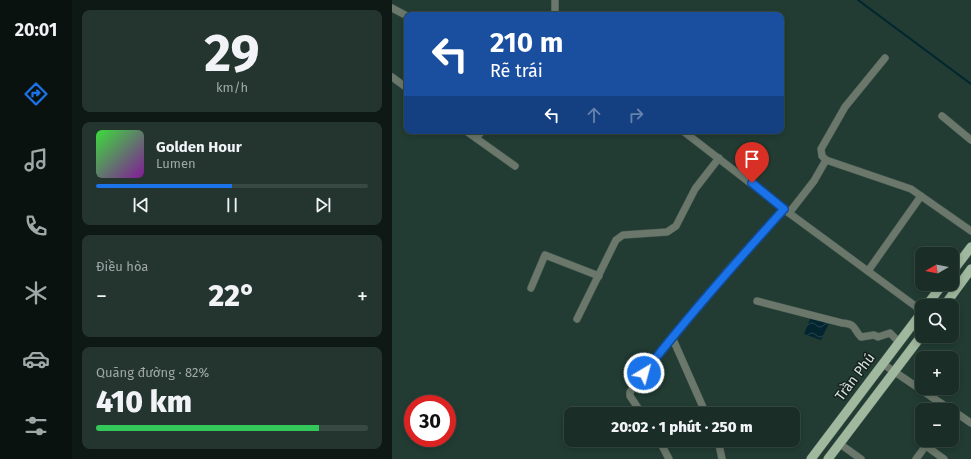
<!DOCTYPE html>
<html lang="vi">
<meta charset="utf-8">
<style>
:root{--surface:#1a2d26;--page:#23352e;--text:#f1f3f6;--muted:#9fa8a7;--line:#384943;--accent:#1a73e8}
body{margin:0;font-family:"Fira Sans",sans-serif;background:var(--page);color:var(--text);height:100vh;display:flex;flex-direction:column;font-size:15px;white-space:nowrap}
*{box-sizing:border-box;margin:0}
p{font-size:13px;color:var(--muted)}
.icon{flex:none;width:22px;height:22px;fill:none;stroke:currentColor;stroke-width:2;stroke-linecap:round;stroke-linejoin:round}
.map{position:relative;flex:1;overflow:hidden}
.sheet{display:flex;flex-direction:column;gap:10px;padding:10px;background:#0e1915;width:320px}
.sheet>*{flex:none}
.top-card{position:absolute;left:12px;top:12px;width:380px;height:122px;border-radius:8px;box-shadow:0 2px 6px #0003,0 0 0 1px var(--line);background:#1a4fa0;color:#fff;overflow:hidden}
.needle{width:26px;rotate:261deg}
.buttons{position:absolute;left:523px;top:247px;display:grid;gap:8px}
.buttons a{display:grid;place-items:center;width:44px;height:44px;border-radius:8px;background:var(--surface);box-shadow:0 2px 6px #0003,0 0 0 1px var(--line);font-size:20px}
.speed{position:absolute;left:12px;top:395px;display:flex;gap:8px;font-size:20px;font-weight:700;text-align:center}
.speed>*{display:grid;place-content:center;width:52px;height:52px;border-radius:50%;background:var(--surface);box-shadow:0 2px 6px #0003,0 0 0 1px var(--line);line-height:1}
.speed .limit{border:6px solid #d22;background:#fff;color:#111}
.pin{position:absolute;display:grid;place-items:center;width:34px;height:34px;color:#fff;margin:-41px -17px;border-radius:50% 50% 50% 0;rotate:-45deg;box-shadow:0 0 4px #0007}
.pin .icon{rotate:45deg}
.me{position:absolute;width:44px;margin:-22px;rotate:37deg;stroke-linejoin:round;filter:drop-shadow(0 0 3px #0008)}
.turn{display:flex;align-items:center;gap:14px;height:84px;padding:0 20px;font-size:18px}
.turn .icon{width:52px;height:52px;stroke-width:2.5}
.turn b{display:block;font-size:28px;line-height:34px}
.lanes{display:flex;align-items:center;height:38px;padding:0 20px;background:#0003;justify-content:center;gap:20px;direction:ltr}
.lanes .off{opacity:.35}
.big{font-size:30px;font-weight:800;line-height:1.1}
.sheet .widget{flex:1;display:flex;flex-direction:column;justify-content:center;gap:6px;min-width:0;padding:0 14px;border-radius:8px;background:var(--page)}
.sheet .dial{align-items:center;gap:0}
.dial b{font-size:52px;line-height:1}
.song{display:flex;align-items:center;gap:12px}
.cover{width:48px;height:48px;border-radius:6px;background:linear-gradient(135deg,hsl(120 70% 55%),hsl(290 70% 35%))}
.played{height:4px;border-radius:2px;background:linear-gradient(90deg,var(--accent) 50%,var(--line) 50%)}
.keys{display:flex;justify-content:space-around;direction:ltr}
.heat{display:flex;justify-content:space-between;align-items:center;font-size:22px;direction:ltr}
.charge{height:6px;border-radius:3px;background:linear-gradient(90deg,#34c759 82%,var(--line) 0)}
.trip{position:absolute;left:172px;top:407px;width:236px;height:40px;border-radius:8px;background:var(--surface);box-shadow:0 2px 6px #0003,0 0 0 1px var(--line);font-weight:800;line-height:40px;text-align:center}
main{display:flex;flex:1;min-height:0}
.dock{display:flex;flex-direction:column;width:72px;justify-content:space-around;align-items:center;background:#0a120f;color:var(--muted)}
.dock .icon{width:28px;height:28px}
.dock .current{color:var(--accent)}
.dock b{font-size:18px;color:var(--text)}
.map>svg:first-child{display:block}
.water{fill:url(#water-waves)}
.lines{fill:none;stroke-linecap:round;stroke-linejoin:round}
.stream{stroke:#032530;stroke-width:2}
.minor-casing{stroke:#425a52;stroke-width:8}
.major-casing{stroke:#425a52;stroke-width:10}
.minor{stroke:#6b776a;stroke-width:7}
.major{stroke:#a0b89d;stroke-width:9}
.route-casing{stroke:#114b97;stroke-width:10}
.route{stroke:#1a73e8;stroke-width:7}
.labels{text-anchor:middle;dominant-baseline:central;stroke-width:3;stroke-linejoin:round;paint-order:stroke}
.street-label{font-size:14px;fill:#d5e3de;stroke:#15201c}
</style>
<main>
<nav class="dock">
<b>20:01</b>
<svg class="icon current" aria-label="directions" viewBox="0 0 24 24"><path d="M12 3l9 9-9 9-9-9zM9 14v-3h6M13 9l2 2-2 2"/></svg>
<svg class="icon" aria-label="music" viewBox="0 0 24 24"><path d="M9 18V5l10-2v13"/><circle cx="6" cy="18" r="3"/><circle cx="16" cy="16" r="3"/></svg>
<svg class="icon" aria-label="phone" viewBox="0 0 24 24"><path d="M5 4h4l2 5-3 2q2 4 5 5l2-3 5 2v4C11 20 4 13 5 4z"/></svg>
<svg class="icon" aria-label="climate" viewBox="0 0 24 24"><path d="M12 3v18M4 7l16 10M4 17L20 7"/></svg>
<svg class="icon" aria-label="car" viewBox="0 0 24 24"><path d="M5 17H2v-5l4-1 3-4h7l3 4 3 1v5h-3M9 17h6M6 11h13"/><circle cx="7" cy="17" r="2"/><circle cx="17" cy="17" r="2"/></svg>
<svg class="icon" aria-label="filters" viewBox="0 0 24 24"><path d="M4 7h16M4 17h16"/><circle cx="9" cy="7" r="2"/><circle cx="15" cy="17" r="2"/></svg>
</nav>
<section class="sheet">
<div class="widget dial"><b>29</b><p>km/h</p></div>
<div class="widget">
<div class="song"><i class="cover"></i><div><b>Golden Hour</b><p>Lumen</p></div></div>
<div class="played"></div>
<div class="keys"><svg class="icon" aria-label="previous" viewBox="0 0 24 24"><path d="M18 5L8 12l10 7zM5 5v14"/></svg><svg class="icon" aria-label="pause" viewBox="0 0 24 24"><path d="M8 5v14M16 5v14"/></svg><svg class="icon" aria-label="next" viewBox="0 0 24 24"><path d="M6 5l10 7-10 7zM19 5v14"/></svg></div>
</div>
<div class="widget"><p>Điều hòa</p>
<div class="heat"><a>−</a><b class="big">22°</b><a>+</a></div>
</div>
<div class="widget"><p>Quãng đường · 82%</p><b class="big">410 km</b><div class="charge"></div></div>
</section>
<div class="map">
<svg width="579" height="459" viewBox="0 0 579 459">
<defs>
<pattern id="water-waves" width="16" height="10" patternUnits="userSpaceOnUse"><rect width="16" height="10" fill="#032530"/><path d="M0 5q4-4 8 0t8 0" fill="none" stroke="#27444e"/></pattern>
</defs>
<rect width="100%" height="100%" fill="#223c33"/>
<polygon class="water" points="419,317 437,323 429,340 412,334"/>
<g class="lines">
<polyline class="stream" points="466,0 579,84"/>
<defs>
<g id="minor">
<polyline points="0,8 15,16"/>
<polyline points="163,15 163,0"/>
<polyline points="493,58 453,107 429,149 430,156 434,160 519,189 529,196"/>
<polyline points="0,77 15,88"/>
<polyline points="550,116 579,140"/>
<polyline points="74,131 123,166"/>
<polyline points="291,131 397,213 530,311"/>
<polyline points="84,138 90,131"/>
<polyline points="397,213 422,181 434,160"/>
<polyline points="476,271 529,196 579,231"/>
<polyline points="139,288 153,255 207,276"/>
<path d="M365 301 450 323C465 324 461 329 469 337L482 335 486 337 498 333 507 342"/>
<polyline points="185,319 224,240 231,235 275,232 284,226 303,189 327,158"/>
<polyline points="491,364 559,410"/>
<polyline points="540,397 547,388"/>
<polyline points="560,410 579,423"/>
<polyline points="250,414 238,396 238,392 280,337"/>
<polyline points="314,414 280,337 337,269 392,209"/>
<polyline points="267,440 277,459"/>
<polyline points="326,440 330,459"/>
<polyline points="448,444 469,459"/>
<polyline points="534,446 552,459"/>
<polyline points="524,459 538,440"/>
</g>
<g id="major">
<polyline points="560,272 579,247"/>
<polyline points="534,306 551,284"/>
<polyline points="552,306 579,269"/>
<polyline points="419,459 530,312"/>
<polyline points="436,459 530,335"/>
</g>
</defs>
<use href="#minor" class="minor-casing"/>
<use href="#major" class="major-casing"/>
<use href="#minor" class="minor"/>
<use href="#major" class="major"/>
</g>
<g class="lines">
<defs>
<path id="route" d="M252 373C296 316 344 262 392 209L360 183"/>
</defs>
<use href="#route" class="route-casing"/>
<use href="#route" class="route"/>
</g>
<g class="labels">
<g class="street-label">
<text transform="translate(463 377) rotate(-53)">Trần Phú</text>
</g>
</g>
</svg>
<div class="buttons">
<a><svg class="needle" viewBox="-14 -14 28 28"><path d="M0-13l5 13h-10z" fill="#e53935"/><path d="M0 13l5-13h-10z" fill="#9fa8a7"/></svg></a>
<a><svg class="icon" aria-label="search" viewBox="0 0 24 24"><circle cx="10" cy="10" r="6"/><path d="M15 15l6 6"/></svg></a>
<a>+</a>
<a>−</a>
</div>
<div class="speed"><div class="limit">30</div></div>
<div class="pin" style="left:360px;top:183px;background:#d93025"><svg class="icon" aria-label="arrive" viewBox="0 0 24 24"><path d="M6 21V4h12l-3 4 3 4H6"/></svg></div>
<svg class="me" style="left:252px;top:373px" viewBox="-20 -20 40 40"><circle r="17" fill="#1a73e8" stroke="#fff" stroke-width="3"/><path d="M0-11L8 9 0 5-8 9z" fill="#fff"/></svg>
<div class="trip">20:02 · 1 phút · 250 m</div>
<div class="top-card">
<div class="turn"><svg class="icon" aria-label="left" viewBox="0 0 24 24"><path d="M17 20v-9H6M10 6l-5 5 5 5"/></svg><div><b>210 m</b>Rẽ trái</div></div>
<div class="lanes"><svg class="icon" aria-label="left" viewBox="0 0 24 24"><path d="M17 20v-9H6M10 6l-5 5 5 5"/></svg><svg class="icon off" aria-label="ahead" viewBox="0 0 24 24"><path d="M12 20V5M6 11l6-6 6 6"/></svg><svg class="icon off" aria-label="right" viewBox="0 0 24 24"><path d="M7 20v-9h11M14 6l5 5-5 5"/></svg></div>
</div>
</div>
</main>
